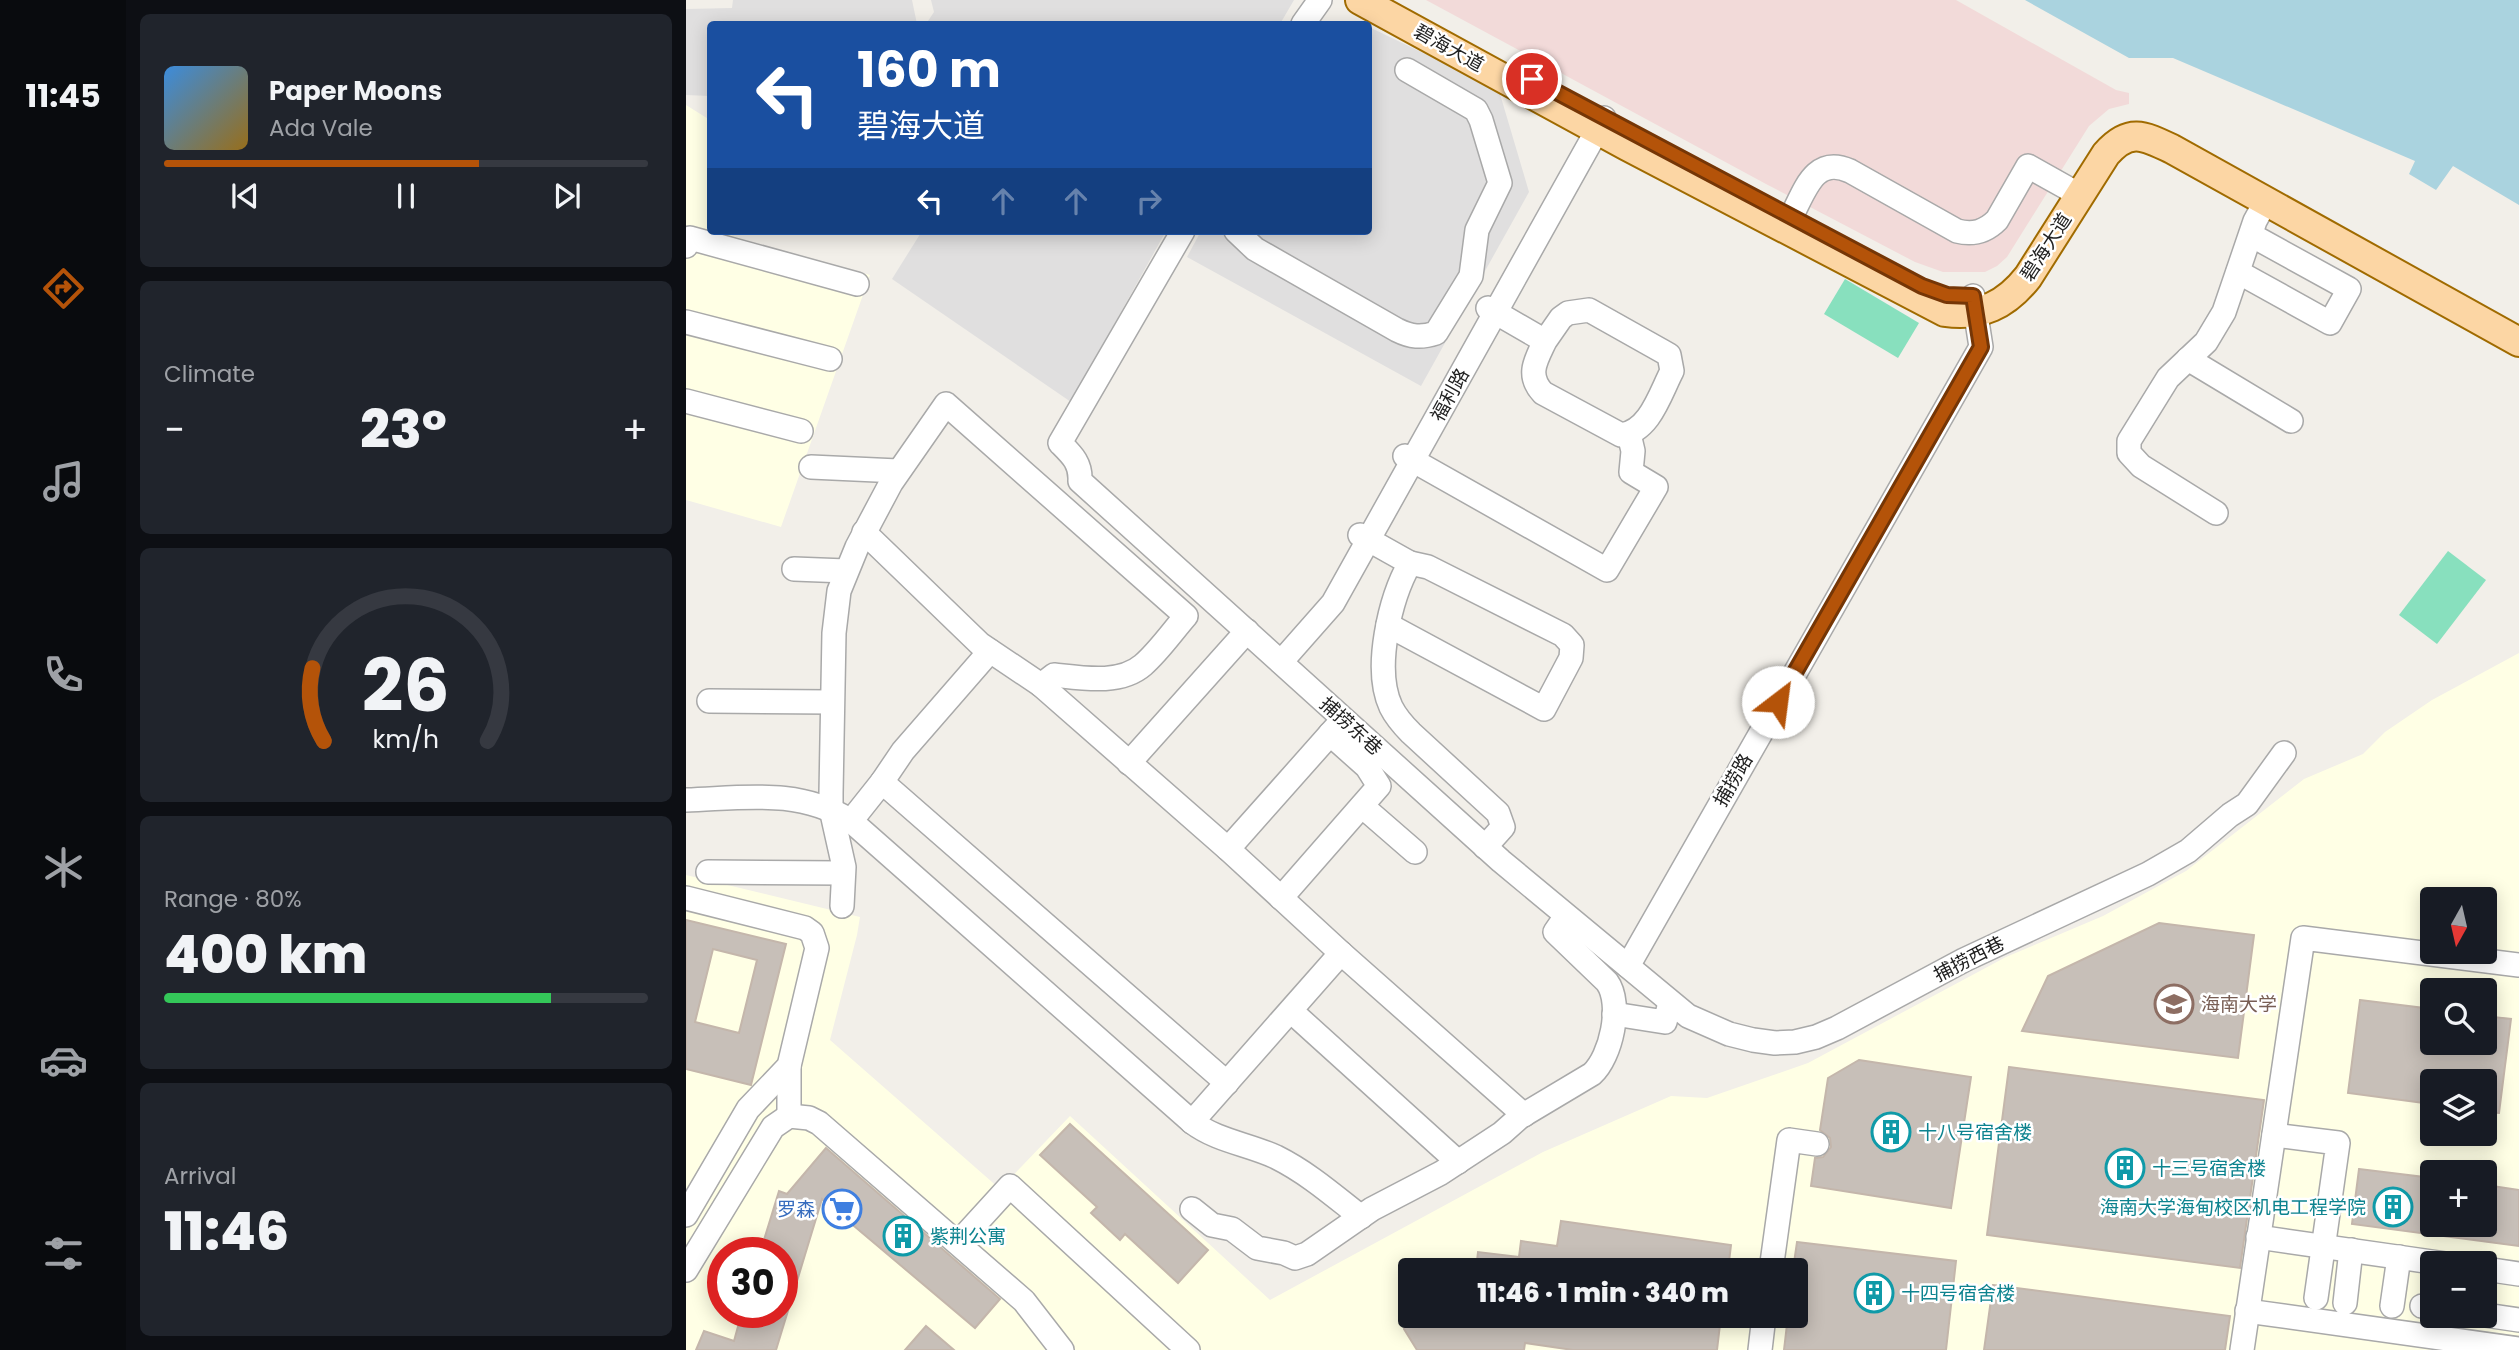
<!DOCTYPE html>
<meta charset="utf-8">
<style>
:root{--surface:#171b24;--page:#20242c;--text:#f1f3f6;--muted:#9ea1a6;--line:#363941;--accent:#b45309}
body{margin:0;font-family:Poppins,"Noto Sans SC",sans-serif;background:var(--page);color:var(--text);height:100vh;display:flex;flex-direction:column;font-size:26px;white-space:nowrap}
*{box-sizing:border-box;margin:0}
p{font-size:23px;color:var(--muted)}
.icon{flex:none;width:38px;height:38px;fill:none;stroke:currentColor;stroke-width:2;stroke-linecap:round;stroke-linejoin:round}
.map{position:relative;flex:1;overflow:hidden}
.side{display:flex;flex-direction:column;gap:14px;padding:14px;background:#0d0f14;width:560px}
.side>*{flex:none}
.guide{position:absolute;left:21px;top:21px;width:665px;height:214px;border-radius:7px;box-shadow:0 4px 18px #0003;background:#1a4fa0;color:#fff;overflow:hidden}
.needle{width:46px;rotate:188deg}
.fabs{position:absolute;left:1734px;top:887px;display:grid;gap:14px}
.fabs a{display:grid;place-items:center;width:77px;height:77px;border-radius:7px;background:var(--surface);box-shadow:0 4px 18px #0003;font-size:35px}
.speed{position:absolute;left:21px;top:1237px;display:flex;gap:14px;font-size:35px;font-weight:700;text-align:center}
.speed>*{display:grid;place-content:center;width:91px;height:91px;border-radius:50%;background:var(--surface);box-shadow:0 4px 18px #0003;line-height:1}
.speed .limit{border:10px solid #d22;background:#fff;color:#111}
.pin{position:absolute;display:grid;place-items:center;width:60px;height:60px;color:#fff;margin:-30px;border:4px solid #fff;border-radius:50%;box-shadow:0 2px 7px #0007}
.me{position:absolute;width:77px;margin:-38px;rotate:30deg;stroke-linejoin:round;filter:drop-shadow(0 0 5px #0008)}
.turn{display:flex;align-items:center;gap:24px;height:147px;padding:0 35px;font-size:32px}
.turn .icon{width:91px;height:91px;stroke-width:2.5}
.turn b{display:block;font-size:49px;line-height:60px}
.lanes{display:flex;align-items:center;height:66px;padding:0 35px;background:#0003;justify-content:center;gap:35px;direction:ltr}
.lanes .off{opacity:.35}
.big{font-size:52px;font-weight:800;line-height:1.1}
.side .card{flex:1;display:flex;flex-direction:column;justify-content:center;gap:10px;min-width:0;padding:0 24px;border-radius:10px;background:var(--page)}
.side .dial{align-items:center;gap:0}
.dial svg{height:182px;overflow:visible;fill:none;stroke:var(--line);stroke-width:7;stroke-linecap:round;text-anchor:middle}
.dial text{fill:var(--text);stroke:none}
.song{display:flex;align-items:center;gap:21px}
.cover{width:84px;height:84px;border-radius:10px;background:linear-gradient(135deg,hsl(210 70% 55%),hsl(40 70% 35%))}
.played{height:7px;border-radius:4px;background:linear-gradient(90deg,var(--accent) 65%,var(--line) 65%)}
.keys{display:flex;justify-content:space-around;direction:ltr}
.heat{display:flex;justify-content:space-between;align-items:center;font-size:38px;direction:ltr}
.charge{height:10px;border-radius:5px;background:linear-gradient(90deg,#34c759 80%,var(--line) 0)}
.trip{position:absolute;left:712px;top:1258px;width:410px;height:70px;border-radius:7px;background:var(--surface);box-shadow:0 4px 18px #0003;font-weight:800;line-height:70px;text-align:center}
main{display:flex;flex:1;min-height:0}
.menu{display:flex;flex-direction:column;width:126px;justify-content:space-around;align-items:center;background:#090b0e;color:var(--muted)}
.menu .icon{width:49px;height:49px}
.menu .current{color:var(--accent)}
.menu b{font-size:32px;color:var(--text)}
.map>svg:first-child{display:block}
.residential{fill:#e0dfdf}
.commercial{fill:#f2dad9}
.education{fill:#ffffe5;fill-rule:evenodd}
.pitch{fill:#88e0be}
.water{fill:#aad3df}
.building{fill:#c7bfb8;stroke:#c4b6ab;stroke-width:2;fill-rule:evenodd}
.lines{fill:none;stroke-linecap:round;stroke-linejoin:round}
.minor-casing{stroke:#a9a9a9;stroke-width:26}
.major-casing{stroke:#a06b00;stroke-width:32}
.minor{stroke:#fff;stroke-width:23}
.major{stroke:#fcd6a4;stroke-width:28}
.route-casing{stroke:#753606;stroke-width:18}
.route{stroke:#b45309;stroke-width:12}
.labels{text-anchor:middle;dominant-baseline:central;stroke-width:5;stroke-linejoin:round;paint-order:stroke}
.street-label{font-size:19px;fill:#222;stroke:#fff}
.education-label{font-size:19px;fill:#785e54;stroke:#fff;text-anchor:start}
.culture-label{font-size:19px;fill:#0d838f;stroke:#fff;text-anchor:start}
.shop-label{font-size:19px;fill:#366cbe;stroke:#fff;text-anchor:end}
</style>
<main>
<nav class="menu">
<b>11:45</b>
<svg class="icon current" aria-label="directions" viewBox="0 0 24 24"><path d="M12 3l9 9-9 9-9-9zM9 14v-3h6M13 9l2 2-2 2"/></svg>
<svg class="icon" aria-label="music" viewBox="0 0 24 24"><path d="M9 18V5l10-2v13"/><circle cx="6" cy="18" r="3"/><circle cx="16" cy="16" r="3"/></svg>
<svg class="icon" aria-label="phone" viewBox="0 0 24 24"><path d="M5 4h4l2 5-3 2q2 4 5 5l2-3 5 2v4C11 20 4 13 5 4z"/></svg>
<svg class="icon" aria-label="climate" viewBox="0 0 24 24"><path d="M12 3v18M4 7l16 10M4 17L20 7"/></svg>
<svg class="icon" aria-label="car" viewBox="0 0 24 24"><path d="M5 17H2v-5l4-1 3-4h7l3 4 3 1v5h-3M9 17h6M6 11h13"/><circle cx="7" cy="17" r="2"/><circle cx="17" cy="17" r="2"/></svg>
<svg class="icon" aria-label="filters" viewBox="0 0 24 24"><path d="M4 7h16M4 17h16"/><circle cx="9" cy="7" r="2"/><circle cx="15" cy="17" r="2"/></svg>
</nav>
<section class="side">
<div class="card">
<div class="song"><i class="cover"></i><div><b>Paper Moons</b><p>Ada Vale</p></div></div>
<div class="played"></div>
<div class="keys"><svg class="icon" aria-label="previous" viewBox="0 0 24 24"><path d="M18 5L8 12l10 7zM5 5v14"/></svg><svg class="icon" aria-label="pause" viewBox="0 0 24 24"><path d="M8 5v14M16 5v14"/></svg><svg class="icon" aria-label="next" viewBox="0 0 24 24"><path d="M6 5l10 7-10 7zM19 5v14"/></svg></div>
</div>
<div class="card"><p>Climate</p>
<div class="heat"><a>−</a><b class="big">23°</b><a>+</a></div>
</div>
<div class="card dial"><svg viewBox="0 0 100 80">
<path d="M14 69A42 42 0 1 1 86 69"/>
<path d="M14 69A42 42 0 0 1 9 37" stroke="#b45309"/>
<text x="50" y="56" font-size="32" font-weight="700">26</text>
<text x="50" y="72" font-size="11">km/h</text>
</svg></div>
<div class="card"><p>Range · 80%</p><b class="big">400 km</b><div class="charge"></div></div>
<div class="card"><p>Arrival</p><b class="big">11:46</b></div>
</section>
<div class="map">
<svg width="1833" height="1350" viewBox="0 0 1833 1350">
<rect width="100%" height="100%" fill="#f2efe9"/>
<g class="residential">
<polygon points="47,0 226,0 231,24 24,24 24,96 0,95 0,9 46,8"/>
<polygon points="245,0 608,0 594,24 240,24 248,12"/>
<polygon points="683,27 758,63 814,94 843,192 735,386 501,257 515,231 682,231"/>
<polygon points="236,231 480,231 385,402 206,279"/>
</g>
<polygon class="commercial" points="740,0 1270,0 1430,90 1443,93 1443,104 1423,109 1403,126 1321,257 1311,266 1299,272 1257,272 1229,262 1080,184"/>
<g class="education">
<polygon points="0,105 24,120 24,231 33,231 91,251 184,275 95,527 0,500"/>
<path d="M1833 653V1350H0V875L174 917 171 935 144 1040 314 1189 384 1116 584 1300 857 1152 985 1096 1021 1098 1122 1063 1320 957 1417 916 1500 871 1618 779 1677 754 1699 732 1746 700ZM1746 900H1799V952H1746ZM1746 990H1799V1043H1746ZM1746 1082H1799V1134H1746ZM1746 1172H1799V1225H1746ZM37 1253H96V1312H37ZM1746 1264H1799V1316H1746ZM724 1270H1110V1316H724Z"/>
</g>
<g class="pitch">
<polygon points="1159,279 1233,323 1212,358 1138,314"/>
<polygon points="1762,551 1800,580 1751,644 1713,615"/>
</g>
<polygon class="water" points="1339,0 1833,0 1833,205 1767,166 1750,190 1723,174 1729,161 1487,58 1443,58"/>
<g class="building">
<path d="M0 920 100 944 65 1085 0 1069ZM27 949 71 960 53 1033 9 1022Z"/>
<polygon points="1473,923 1568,935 1552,1058 1336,1031 1362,976"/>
<polygon points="1674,1000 1746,1009 1746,1043 1799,1043 1799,1016 1825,1019 1813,1113 1799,1112 1799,1082 1746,1082 1746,1104 1662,1093"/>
<polygon points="1173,1060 1285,1077 1265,1208 1125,1186 1129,1158 1137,1157 1145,1147 1144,1138 1134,1130 1142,1078"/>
<polygon points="1323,1067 1578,1100 1554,1268 1301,1235"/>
<polygon points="384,1124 522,1250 492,1283 439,1234 434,1240 405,1213 411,1207 354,1155"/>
<polygon points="140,1148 314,1299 289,1328 136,1199 90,1350 10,1350 18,1331 48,1341 56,1312 96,1312 96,1253 74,1253 93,1191 101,1194"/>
<polygon points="1673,1169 1746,1178 1746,1225 1799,1225 1799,1185 1833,1190 1833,1246 1666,1224"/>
<polygon points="875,1221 1045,1245 1042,1270 790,1270 792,1252 833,1257 835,1241 871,1246"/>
<polygon points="1111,1242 1270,1261 1260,1350 1098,1350 1102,1316 1110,1316 1110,1270 1107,1270"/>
<polygon points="1307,1285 1544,1316 1539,1350 1298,1350"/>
<polygon points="720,1316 1035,1316 1031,1350 887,1350 839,1343 838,1350 731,1350 718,1329"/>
<polygon points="240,1326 268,1350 219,1350"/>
</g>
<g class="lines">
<defs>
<g id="minor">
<polyline points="617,24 634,0"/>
<path d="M1105 217C1119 191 1128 155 1164 171L1271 231C1287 235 1299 232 1311 220L1342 166 1383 189"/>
<path d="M497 231 374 443C386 455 395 463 394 481L815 861 1002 1016 1043 1034 1067 1040 1089 1043 1109 1042 1130 1037 1151 1028 1278 960 1462 874 1502 851 1544 815 1561 804 1598 753"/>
<path d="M550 231 569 249 711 330C725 337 735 338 750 333L785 276 791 230 814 183 795 120 790 110 721 70"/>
<polyline points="0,246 4,238 171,284"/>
<polyline points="1552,272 1644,323 1663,289 1565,235"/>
<path d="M802 308 859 341C850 360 840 375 857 393L935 435C964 431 974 394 986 371L983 355 976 351 903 310 882 313 875 318 859 341"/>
<polyline points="0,322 144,359"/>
<polyline points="1502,359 1605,421"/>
<polyline points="0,401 115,431"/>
<polyline points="719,456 921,570 970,487 945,472 947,451 943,434"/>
<polyline points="125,467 212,471"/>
<polyline points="1530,513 1455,466 1443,453 1443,441 1482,378 1520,342 1538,312 1569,221 1580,201"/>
<polyline points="178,532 294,644 355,685 542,849 655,953 838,1115"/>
<path d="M674 535 724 563C704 598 687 669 705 707 710 717 717 725 725 733L812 813 817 827 799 847"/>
<polyline points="108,569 160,571"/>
<polyline points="702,625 858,709 885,658 886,645 877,635 742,567 724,563"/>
<polyline points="304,651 217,751 196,782 541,1083"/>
<polyline points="595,662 647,603 918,118"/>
<polyline points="23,701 146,702"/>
<polyline points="443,763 561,631"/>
<path d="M0 800C59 798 113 788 165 821L506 1122C531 1141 562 1144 590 1157 622 1173 647 1195 675 1217"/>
<polyline points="676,806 729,852"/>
<polyline points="165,821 196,782"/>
<polyline points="542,849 653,724"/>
<polyline points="22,872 157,873"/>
<polyline points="0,898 119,928 126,933 131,948 103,1066 62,1109 0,1215"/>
<polyline points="595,898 693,786 681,767 644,734"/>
<path d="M156 906 158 867 145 809V793L148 633 153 591 171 547 205 483 260 404 500 616C486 632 473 651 457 665 434 685 396 678 368 675L355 685"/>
<polyline points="942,966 1295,347 1287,296"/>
<polyline points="605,1011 772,1162"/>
<polyline points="928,1014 979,1022 984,1003"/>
<polyline points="103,1066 103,1116"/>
<polyline points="506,1122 655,953"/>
<polyline points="1588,1135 1652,1143 1630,1298"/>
<path d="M506 1209 526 1225 546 1229 571 1248 598 1253 609 1258 621 1254 686 1209 755 1173 816 1133 834 1117 906 1074C925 1057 937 1004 921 982L869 932 880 916"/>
<polyline points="1572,1237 1760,1264"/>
<polyline points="272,1243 324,1186 502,1350"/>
<polyline points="1799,1269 1833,1274"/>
<polyline points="0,1270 87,1127 103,1116 123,1118 133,1123 338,1301 376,1350"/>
<polyline points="1085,1270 1103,1140 1131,1144"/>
<polyline points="1659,1303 1665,1250"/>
<polyline points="1706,1306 1713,1257"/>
<polyline points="1736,1306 1746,1307"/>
<polyline points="1561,1311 1833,1349"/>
<polyline points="1799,1315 1833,1320"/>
<polyline points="1074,1350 1078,1316"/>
<polyline points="1556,1350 1617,938 1833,965"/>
</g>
<path id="major" d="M674 0 941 146 1259 312C1295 317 1320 305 1342 277L1420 154C1443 128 1457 135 1486 149L1833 342"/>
</defs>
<use href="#minor" class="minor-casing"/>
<use href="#major" class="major-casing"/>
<use href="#minor" class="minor"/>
<use href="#major" class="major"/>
</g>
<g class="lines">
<defs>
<polyline id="route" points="846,79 1236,286 1261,295 1287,296 1295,347 1092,702"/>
</defs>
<use href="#route" class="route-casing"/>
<use href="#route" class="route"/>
</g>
<defs>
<symbol id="university-ring" viewBox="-11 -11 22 22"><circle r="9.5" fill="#fff" stroke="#8d6e63" stroke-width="1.5"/><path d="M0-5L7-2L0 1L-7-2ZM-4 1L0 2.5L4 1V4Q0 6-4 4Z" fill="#8d6e63"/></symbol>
<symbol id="building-ring" viewBox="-11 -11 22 22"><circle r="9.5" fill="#fff" stroke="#0f9aa8" stroke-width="1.5"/><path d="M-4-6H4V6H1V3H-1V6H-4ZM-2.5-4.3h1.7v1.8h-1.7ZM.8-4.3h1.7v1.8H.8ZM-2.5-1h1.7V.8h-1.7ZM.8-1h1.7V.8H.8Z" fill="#0f9aa8"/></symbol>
<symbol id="supermarket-ring" viewBox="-11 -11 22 22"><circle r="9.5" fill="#fff" stroke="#3f7fe0" stroke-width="1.5"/><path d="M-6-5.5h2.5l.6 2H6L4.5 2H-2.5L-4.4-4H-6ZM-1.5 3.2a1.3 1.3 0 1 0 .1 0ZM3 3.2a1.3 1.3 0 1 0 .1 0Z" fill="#3f7fe0"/></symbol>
</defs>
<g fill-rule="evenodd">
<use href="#university-ring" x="1466" y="982" width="44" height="44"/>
<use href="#building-ring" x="1183" y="1110" width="44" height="44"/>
<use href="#building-ring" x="1417" y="1146" width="44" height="44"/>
<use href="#building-ring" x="1685" y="1185" width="44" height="44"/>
<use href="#supermarket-ring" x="134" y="1187" width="44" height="44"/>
<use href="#building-ring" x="195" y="1214" width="44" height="44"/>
<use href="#building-ring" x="1166" y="1271" width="44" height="44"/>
</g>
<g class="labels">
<g class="street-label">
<text transform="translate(763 48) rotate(29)">碧海大道</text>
<text transform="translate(1360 247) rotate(-57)">碧海大道</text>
<text transform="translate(764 395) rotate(-61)">福利路</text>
<text transform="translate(665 726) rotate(42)">捕捞东巷</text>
<text transform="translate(1047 780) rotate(-60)">捕捞路</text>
<text transform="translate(1283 959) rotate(-27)">捕捞西巷</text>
</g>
<g class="education-label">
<text x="1515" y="1004">海南大学</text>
</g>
<g class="culture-label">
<text x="1232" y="1132">十八号宿舍楼</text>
<text x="1466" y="1168">十三号宿舍楼</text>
<text x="1680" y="1207" text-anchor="end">海南大学海甸校区机电工程学院</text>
<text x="244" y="1236">紫荆公寓</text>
<text x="1215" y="1293">十四号宿舍楼</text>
</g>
<g class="shop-label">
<text x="129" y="1209">罗森</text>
</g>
</g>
</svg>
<div class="fabs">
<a><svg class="needle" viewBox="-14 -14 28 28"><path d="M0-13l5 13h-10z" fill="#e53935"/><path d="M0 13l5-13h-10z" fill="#9ea1a6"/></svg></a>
<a><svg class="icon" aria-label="search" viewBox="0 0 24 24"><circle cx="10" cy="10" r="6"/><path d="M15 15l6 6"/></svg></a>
<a><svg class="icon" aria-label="layers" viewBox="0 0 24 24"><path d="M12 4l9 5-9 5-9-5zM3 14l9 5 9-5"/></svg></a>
<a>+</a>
<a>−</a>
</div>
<div class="speed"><div class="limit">30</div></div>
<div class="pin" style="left:846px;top:79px;background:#d93025"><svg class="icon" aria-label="arrive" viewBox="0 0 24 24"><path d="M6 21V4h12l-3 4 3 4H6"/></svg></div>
<svg class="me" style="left:1092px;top:702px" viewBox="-20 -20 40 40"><circle r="19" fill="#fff"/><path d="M0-13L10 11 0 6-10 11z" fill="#b45309"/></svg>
<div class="trip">11:46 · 1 min · 340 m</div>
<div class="guide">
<div class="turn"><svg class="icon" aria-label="left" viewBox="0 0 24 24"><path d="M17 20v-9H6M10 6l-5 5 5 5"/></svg><div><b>160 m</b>碧海大道</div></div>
<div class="lanes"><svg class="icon" aria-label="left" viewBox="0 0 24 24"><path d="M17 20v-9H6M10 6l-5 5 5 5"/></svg><svg class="icon off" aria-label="ahead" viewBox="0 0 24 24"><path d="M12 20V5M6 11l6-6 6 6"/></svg><svg class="icon off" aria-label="ahead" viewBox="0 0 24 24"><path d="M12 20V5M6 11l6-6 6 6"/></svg><svg class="icon off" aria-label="right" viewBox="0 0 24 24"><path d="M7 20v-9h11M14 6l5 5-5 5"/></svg></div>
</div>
</div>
</main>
